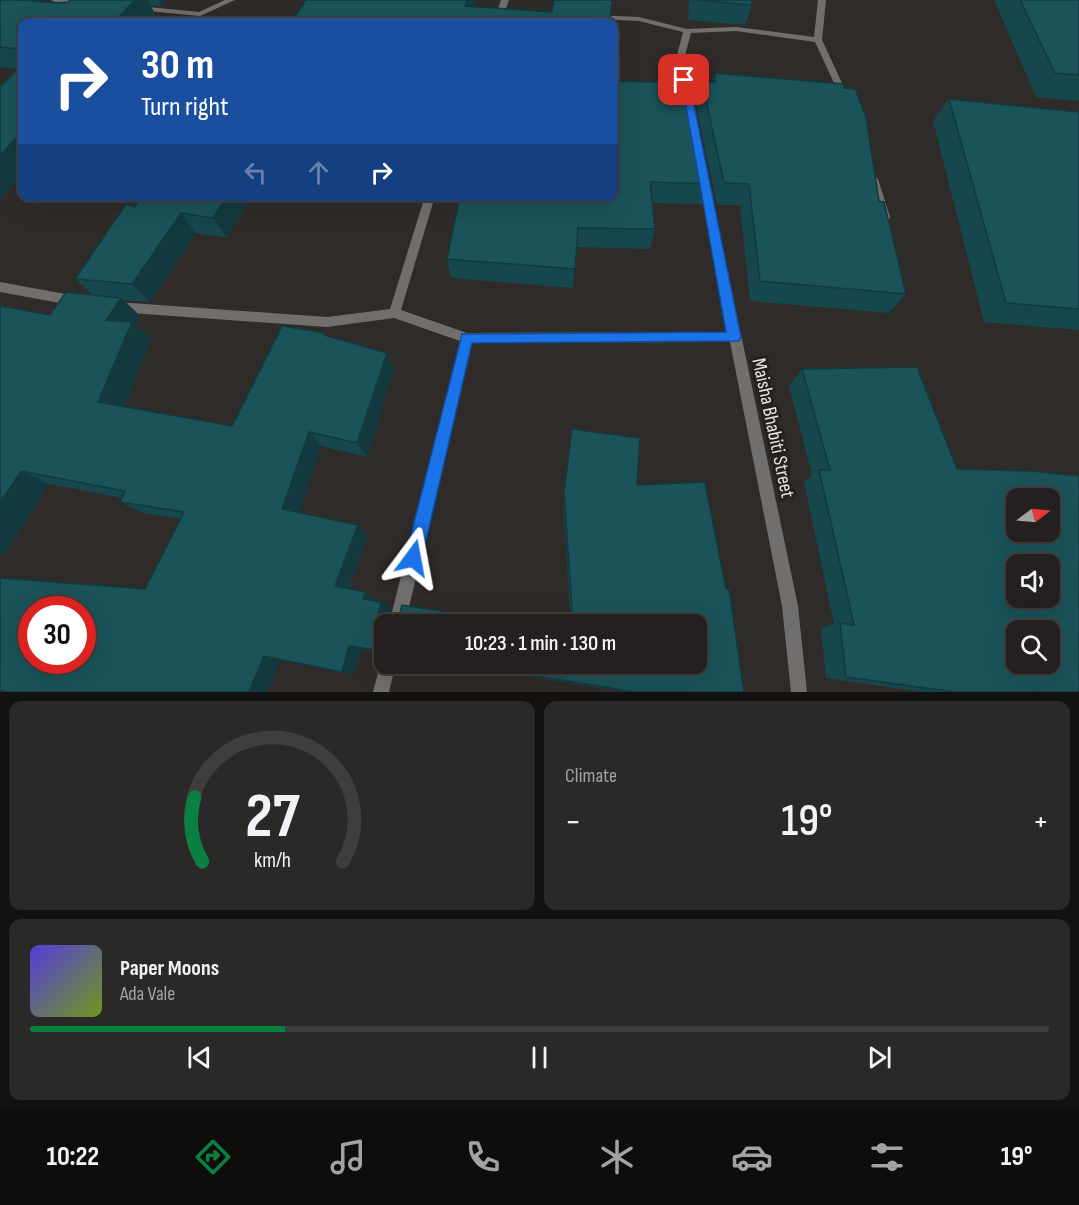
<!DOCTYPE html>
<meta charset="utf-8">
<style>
:root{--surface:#23201f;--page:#2b2828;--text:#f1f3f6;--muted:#a3a3a4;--line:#403e3d;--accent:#0b8043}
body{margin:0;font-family:"Sofia Sans Condensed",sans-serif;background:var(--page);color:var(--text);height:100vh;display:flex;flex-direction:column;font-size:22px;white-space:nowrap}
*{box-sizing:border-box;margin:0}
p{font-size:20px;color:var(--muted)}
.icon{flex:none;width:33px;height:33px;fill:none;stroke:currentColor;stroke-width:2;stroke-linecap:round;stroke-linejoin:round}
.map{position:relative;height:692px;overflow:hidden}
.side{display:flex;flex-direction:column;gap:9px;padding:9px;background:#131211;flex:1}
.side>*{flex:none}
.banner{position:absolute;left:18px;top:18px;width:600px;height:183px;border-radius:12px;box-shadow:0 6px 24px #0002,0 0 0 2px var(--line);background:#1a4fa0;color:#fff;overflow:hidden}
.needle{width:39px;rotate:74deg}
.buttons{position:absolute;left:1006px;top:488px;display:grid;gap:12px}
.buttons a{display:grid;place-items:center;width:54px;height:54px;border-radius:12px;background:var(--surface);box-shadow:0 6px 24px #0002,0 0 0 2px var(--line);font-size:30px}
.speed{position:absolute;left:18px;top:596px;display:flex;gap:12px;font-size:30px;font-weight:700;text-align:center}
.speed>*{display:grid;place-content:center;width:78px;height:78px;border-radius:50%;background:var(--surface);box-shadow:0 6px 24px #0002,0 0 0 2px var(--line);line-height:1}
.speed .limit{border:9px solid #d22;background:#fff;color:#111}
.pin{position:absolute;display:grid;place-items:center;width:51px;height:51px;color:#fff;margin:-26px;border-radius:12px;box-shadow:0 3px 9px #0006}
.me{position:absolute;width:66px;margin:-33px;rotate:13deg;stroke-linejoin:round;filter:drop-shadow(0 0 4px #0008)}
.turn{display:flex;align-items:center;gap:21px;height:126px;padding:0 24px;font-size:27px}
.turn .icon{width:78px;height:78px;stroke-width:2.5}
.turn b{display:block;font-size:42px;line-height:51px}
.lanes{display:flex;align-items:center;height:57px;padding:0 24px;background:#0003;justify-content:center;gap:30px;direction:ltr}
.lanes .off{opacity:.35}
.big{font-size:45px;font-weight:600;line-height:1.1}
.side .card{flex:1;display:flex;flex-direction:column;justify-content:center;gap:9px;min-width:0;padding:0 21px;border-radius:12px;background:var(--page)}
.side .dial{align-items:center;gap:0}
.dial svg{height:156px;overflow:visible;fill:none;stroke:var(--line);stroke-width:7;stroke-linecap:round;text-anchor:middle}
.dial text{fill:var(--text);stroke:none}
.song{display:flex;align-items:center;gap:18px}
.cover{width:72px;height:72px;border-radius:9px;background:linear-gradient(135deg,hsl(250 70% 55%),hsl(80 70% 35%))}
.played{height:6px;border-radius:3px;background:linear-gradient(90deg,var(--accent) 25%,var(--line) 25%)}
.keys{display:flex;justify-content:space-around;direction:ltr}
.heat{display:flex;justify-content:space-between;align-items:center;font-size:33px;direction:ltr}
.side .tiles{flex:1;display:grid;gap:9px;grid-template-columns:1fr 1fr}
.card:last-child{grid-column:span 2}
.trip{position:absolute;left:374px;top:614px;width:333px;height:60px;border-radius:12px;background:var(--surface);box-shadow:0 6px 24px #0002,0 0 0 2px var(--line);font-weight:600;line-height:60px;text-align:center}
.menu{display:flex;height:96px;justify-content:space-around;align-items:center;background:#0e0d0c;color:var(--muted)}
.menu .icon{width:42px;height:42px}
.menu .current{color:var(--accent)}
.menu b{font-size:27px;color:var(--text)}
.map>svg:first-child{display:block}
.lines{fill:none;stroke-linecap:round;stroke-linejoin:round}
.minor{fill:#716f6e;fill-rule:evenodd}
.wall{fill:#16474d}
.shaded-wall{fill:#123a3e}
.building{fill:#1a5359;stroke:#123a3e;stroke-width:1.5;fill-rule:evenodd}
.route{fill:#1a73e8;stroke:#114b97;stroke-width:1.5}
.labels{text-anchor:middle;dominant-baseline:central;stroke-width:6;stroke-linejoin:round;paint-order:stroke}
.street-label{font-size:20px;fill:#e7e5e3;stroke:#25211f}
</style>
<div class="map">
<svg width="1079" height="692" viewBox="0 0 1079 692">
<rect width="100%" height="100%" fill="#2f2b29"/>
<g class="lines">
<g class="minor">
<polygon points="51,0 78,0 88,3 84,5 55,2"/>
<polygon points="225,0 235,0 200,16 137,10 133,8 137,6 199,12"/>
<polygon points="501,0 509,0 501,22 493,22"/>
<polygon points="818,0 826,0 822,40 849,98 848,100 845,101 841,98 815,42 736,31 691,33 684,59 692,98 691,100 685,100 676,59 683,32 639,21 595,19 591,17 595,15 639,17 687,29 736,27 814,37"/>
<polygon points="703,173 708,177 798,606 807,692 791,692 782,606 730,342 472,343 405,624 389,624 460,341 394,318 327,327 117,312 113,310 111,307 113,304 117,302 327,317 390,309 425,196 435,196 401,310 467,333 729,332 698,177"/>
<polygon points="873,175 878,179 890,217 889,220 885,221 880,217 868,179"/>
<polygon points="0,282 76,296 80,298 82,301 80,304 76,306 0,292"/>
<polygon points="382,657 384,657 384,663 396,663 389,692 373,692"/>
</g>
</g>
<g class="wall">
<polygon points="0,0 58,3 68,2 70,0 167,0 162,6 150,5 155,14 147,22 22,22 22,174 0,200 0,87 19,69 0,67"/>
<polygon points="689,0 751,0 752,5 745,25 688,20"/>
<polygon points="994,0 1079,0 1079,101 1036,97"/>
<polygon points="715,73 879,201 906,294 889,313 750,301 740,205 717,205 696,105 702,82 712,82"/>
<polygon points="614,81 709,184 702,204 652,203 655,229 650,249 576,247 573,288 451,278 447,259 614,196"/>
<polygon points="949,99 1079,112 1079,330 984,322 933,121"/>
<polygon points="142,196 252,196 227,238 196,233 150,302 124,300 140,316 135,324 151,339 124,407 232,426 325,333 327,336 394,369 367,457 321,446 299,513 358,525 368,535 349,589 365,592 375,599 375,601 381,602 391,608 387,621 527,624 384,624 384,653 361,649 354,674 280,660 268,692 145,589 181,519 143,513 120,502 122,498 49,484 5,554 0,553 0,306 50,315 93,295 75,279"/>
<polygon points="802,369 957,469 1079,692 923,692 826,678 821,628 834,624 804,482 812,475 789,386"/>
<polygon points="572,429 637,485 744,692 626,692 446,663 696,663 696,624 571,624 563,503"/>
</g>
<g class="shaded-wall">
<polygon points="135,0 147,0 155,14 147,22 114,22"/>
<polygon points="158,0 167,0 162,6"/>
<polygon points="467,0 476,0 469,22 465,6"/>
<polygon points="22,131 22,174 0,200 0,156"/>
<polygon points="227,196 252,196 227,238 213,218"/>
<polygon points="181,213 196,233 150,302 132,284"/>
<polygon points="121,298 140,316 135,324 151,339 120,417 98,402 106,320"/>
<polygon points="387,353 394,369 367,457 357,443"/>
<polygon points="309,432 321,446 297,520 282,509"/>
<polygon points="21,471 49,484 5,554 0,552 0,503"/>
<polygon points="358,525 368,535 347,593 335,586"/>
<polygon points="365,592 375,599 374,605 363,599"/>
<polygon points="381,602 391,608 387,623 379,622 377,619"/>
<polygon points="349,646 361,649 354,674 342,672"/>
<polygon points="264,656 281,659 268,692 249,692"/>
</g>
<g class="building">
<polygon points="0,0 21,0 58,3 68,2 70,0 135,0 114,22 22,22 22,49 0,47"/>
<polygon points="306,0 467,0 465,6 552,12 554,0 612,0 610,22 292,22"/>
<polygon points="693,0 751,0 752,5"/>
<polygon points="1020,0 1079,0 1079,75 1055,73"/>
<polygon points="22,65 22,131 0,156 0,87"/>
<polygon points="715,73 844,84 844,88 855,89 866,117 879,201 884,202 906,294 760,281 749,184 724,183 702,82 715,82"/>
<polygon points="614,81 688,83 709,184 650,182 655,229 578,228 575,269 447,259 460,196 614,196"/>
<polygon points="949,99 1079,112 1079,309 1006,303"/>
<polygon points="142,196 227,196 213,218 181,213 132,284 75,279 126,204 135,207"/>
<path d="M66 292 121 298 106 320 132 322 98 402 232 426 282 326 325 333 324 335 387 353 357 443 309 432 282 509 358 525 335 586 365 592 363 599 381 602 377 619 379 622 398 621 402 605 527 624H384V651L349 646 342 672 264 656 249 692H7L0 690V578L145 589 184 512 120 502 125 491 21 471 0 503V306L50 315ZM32 609H82V660H32Z"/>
<path d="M917 367 957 469 1032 471 1079 476V692H954L846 677 840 623 854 625 819 470H830L802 369ZM1017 498H1050V531H1017ZM1017 564H1050V597H1017ZM1017 630H1050V663H1017Z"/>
<polygon points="572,429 640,438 637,485 705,482 726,589 729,589 744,692 635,692 455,663 696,663 696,624 573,624 564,492"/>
</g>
<polygon class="route" points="681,78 689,80 741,337 739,341 472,343 422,558 419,564 413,566 407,564 405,558 462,334 726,332"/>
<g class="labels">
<g class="street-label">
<text transform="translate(773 428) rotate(78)">Maisha Bhabiti Street</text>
</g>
</g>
</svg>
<div class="buttons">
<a><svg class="needle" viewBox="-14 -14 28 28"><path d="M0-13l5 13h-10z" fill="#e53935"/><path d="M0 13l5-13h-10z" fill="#a3a3a4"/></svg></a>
<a><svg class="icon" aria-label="sound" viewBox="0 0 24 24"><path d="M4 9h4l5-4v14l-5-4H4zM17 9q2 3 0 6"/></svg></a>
<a><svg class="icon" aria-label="search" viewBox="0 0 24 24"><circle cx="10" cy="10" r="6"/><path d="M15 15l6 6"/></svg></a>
</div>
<div class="speed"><div class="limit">30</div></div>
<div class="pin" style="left:684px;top:80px;background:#d93025"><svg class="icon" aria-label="arrive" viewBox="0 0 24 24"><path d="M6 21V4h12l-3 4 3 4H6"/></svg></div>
<svg class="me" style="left:413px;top:558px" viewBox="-20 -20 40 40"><path d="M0-17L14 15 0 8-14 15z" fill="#1a73e8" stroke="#fff" stroke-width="4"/></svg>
<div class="trip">10:23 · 1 min · 130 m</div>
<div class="banner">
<div class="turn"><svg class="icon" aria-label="right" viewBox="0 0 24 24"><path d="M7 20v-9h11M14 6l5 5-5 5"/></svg><div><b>30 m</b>Turn right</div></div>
<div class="lanes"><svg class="icon off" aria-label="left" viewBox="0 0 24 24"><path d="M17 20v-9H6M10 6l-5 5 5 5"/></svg><svg class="icon off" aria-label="ahead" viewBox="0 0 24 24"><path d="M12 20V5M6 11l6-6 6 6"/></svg><svg class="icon" aria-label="right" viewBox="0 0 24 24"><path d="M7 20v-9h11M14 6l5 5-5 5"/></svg></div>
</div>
</div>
<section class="side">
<div class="tiles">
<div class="card dial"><svg viewBox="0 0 100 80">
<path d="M14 69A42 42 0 1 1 86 69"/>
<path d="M14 69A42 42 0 0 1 10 36" stroke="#0b8043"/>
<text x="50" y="56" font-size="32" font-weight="700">27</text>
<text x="50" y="72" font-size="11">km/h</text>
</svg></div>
<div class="card"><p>Climate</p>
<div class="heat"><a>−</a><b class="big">19°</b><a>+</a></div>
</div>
<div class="card">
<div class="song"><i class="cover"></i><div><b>Paper Moons</b><p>Ada Vale</p></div></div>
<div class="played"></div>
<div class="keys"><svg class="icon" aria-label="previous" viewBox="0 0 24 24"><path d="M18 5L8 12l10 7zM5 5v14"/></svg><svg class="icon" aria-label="pause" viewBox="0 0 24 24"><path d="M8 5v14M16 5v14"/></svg><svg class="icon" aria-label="next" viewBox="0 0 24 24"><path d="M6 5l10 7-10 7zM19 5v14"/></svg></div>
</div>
</div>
</section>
<nav class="menu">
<b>10:22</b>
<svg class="icon current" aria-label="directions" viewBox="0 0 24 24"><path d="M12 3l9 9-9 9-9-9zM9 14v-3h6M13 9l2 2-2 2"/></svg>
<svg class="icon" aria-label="music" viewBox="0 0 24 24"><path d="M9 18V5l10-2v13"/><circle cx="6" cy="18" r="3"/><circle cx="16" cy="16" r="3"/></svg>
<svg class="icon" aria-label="phone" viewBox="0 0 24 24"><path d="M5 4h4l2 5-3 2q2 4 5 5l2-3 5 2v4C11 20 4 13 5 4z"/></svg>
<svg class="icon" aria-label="climate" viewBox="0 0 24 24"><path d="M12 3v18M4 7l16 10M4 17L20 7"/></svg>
<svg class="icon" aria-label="car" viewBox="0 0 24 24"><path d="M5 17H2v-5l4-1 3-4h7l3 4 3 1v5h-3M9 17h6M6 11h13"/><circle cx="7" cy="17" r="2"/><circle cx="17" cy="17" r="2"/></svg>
<svg class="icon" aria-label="filters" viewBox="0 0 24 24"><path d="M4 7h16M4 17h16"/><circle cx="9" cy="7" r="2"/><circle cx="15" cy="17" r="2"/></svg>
<b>19°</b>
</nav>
